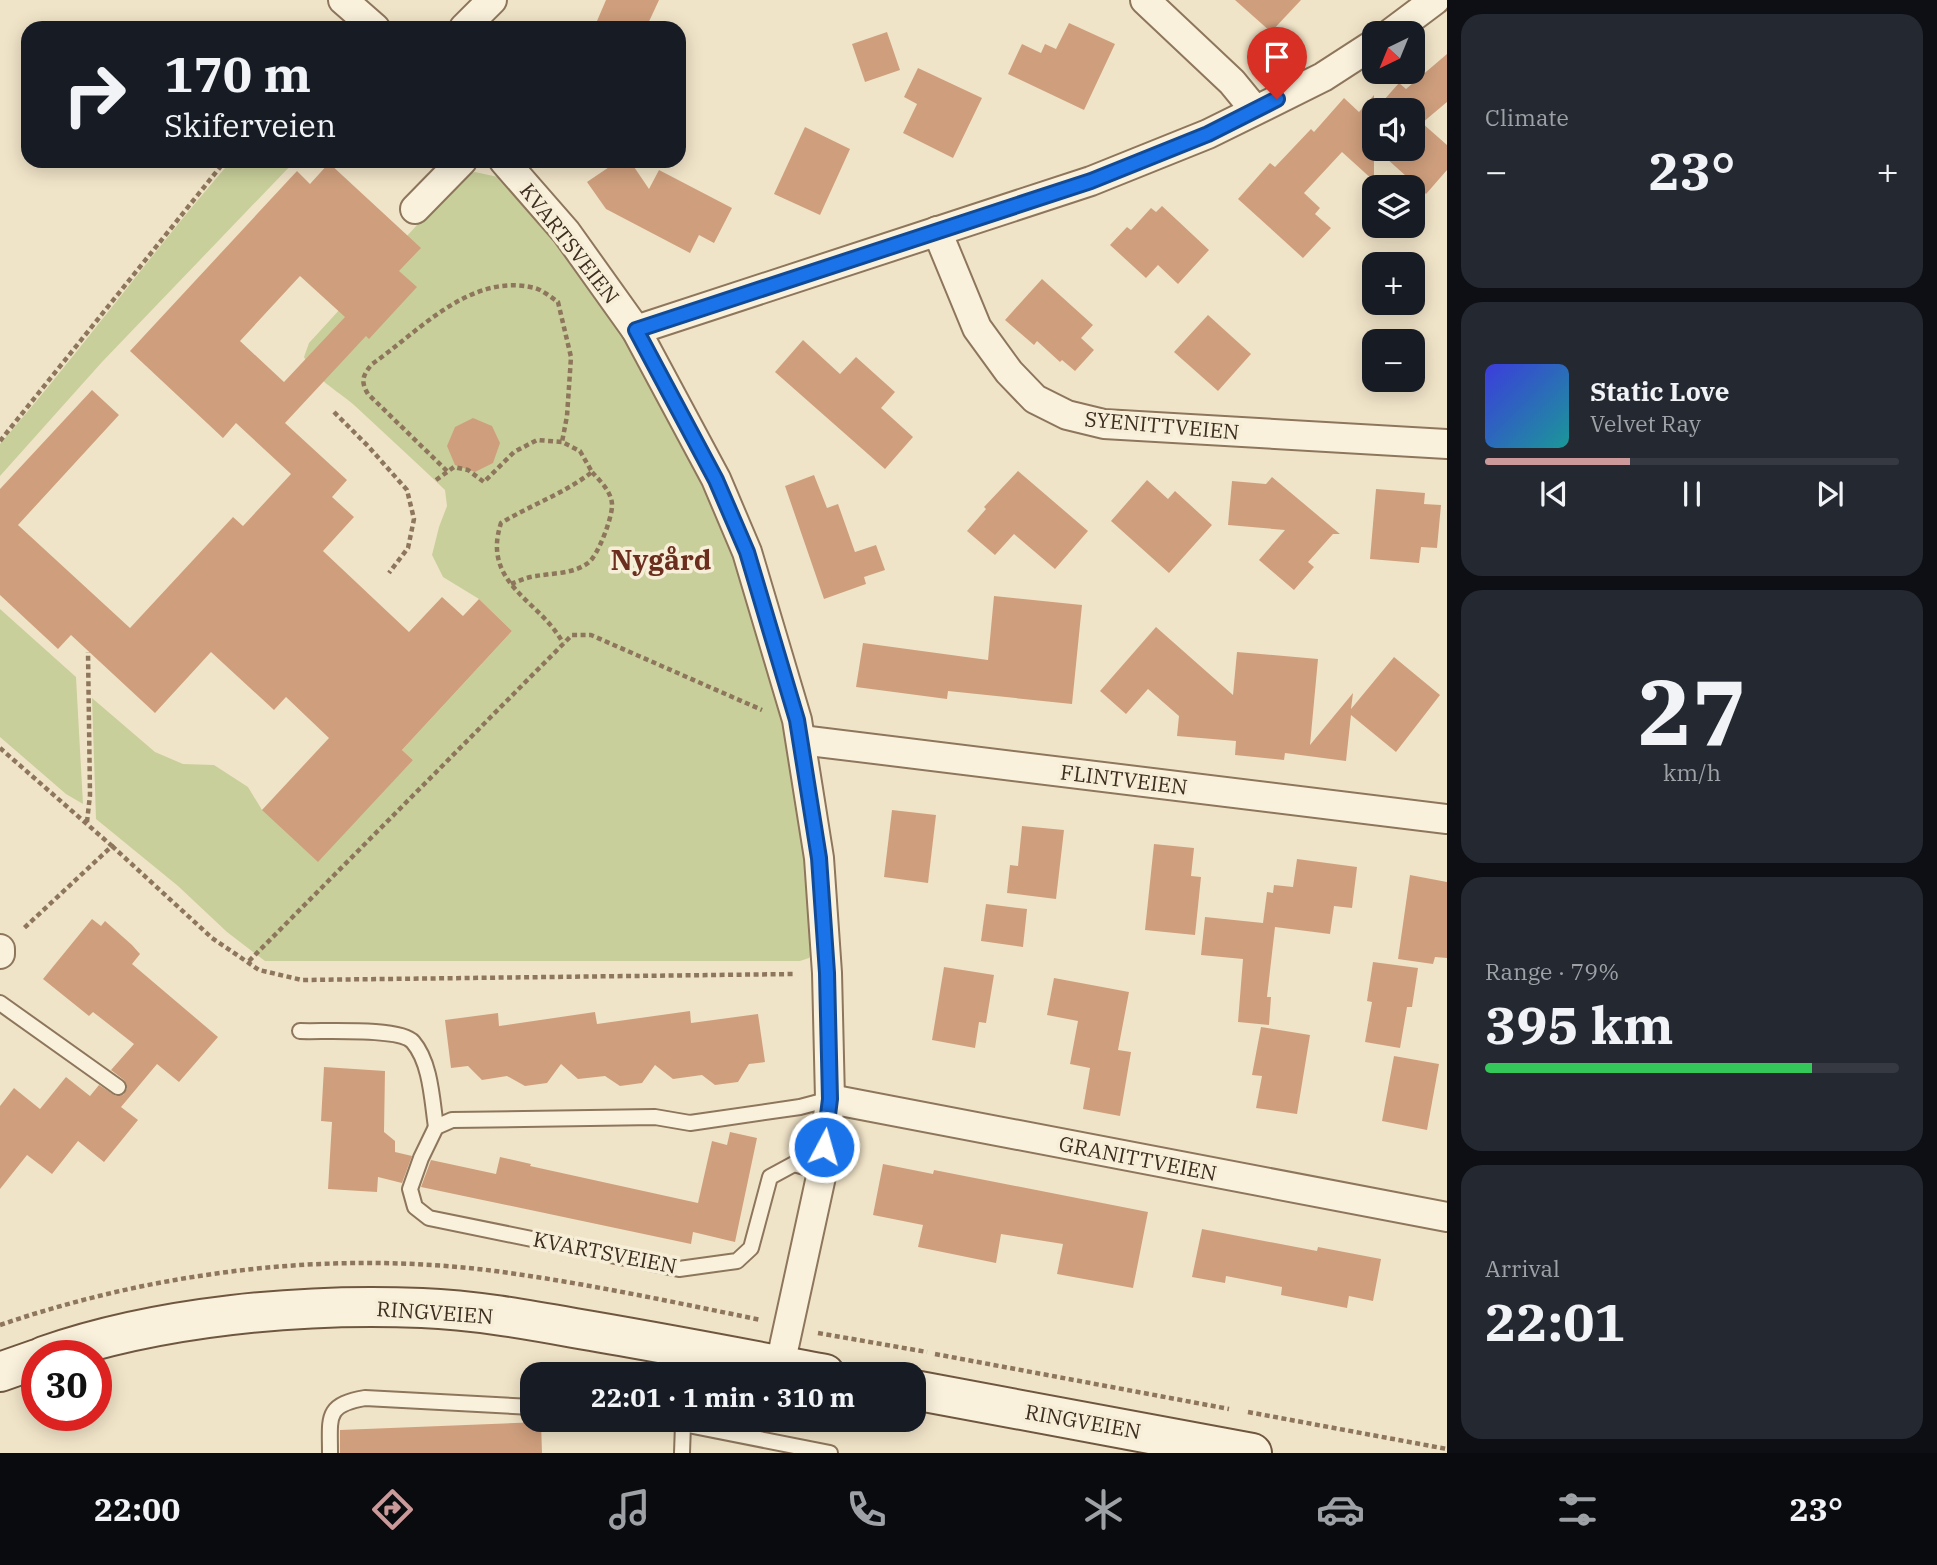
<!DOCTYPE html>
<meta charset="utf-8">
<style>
:root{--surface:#171b24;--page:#242831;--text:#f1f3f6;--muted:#9ea1a6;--line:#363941;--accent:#cc999b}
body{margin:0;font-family:"IBM Plex Serif",serif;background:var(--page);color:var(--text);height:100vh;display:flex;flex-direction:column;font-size:26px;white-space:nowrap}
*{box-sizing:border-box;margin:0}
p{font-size:23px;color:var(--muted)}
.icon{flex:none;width:38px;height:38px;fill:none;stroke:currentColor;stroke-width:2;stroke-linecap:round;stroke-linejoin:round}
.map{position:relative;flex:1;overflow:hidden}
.drawer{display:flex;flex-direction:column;gap:14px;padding:14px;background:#0d0f14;width:490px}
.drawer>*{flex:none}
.banner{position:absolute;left:21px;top:21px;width:665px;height:147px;border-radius:21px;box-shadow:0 4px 18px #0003;background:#171b24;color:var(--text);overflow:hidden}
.needle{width:46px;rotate:223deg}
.buttons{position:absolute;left:1362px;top:21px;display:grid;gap:14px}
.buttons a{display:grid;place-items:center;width:63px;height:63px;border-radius:14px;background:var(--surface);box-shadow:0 4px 18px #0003;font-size:35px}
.speed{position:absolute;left:21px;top:1340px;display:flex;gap:14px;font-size:35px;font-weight:700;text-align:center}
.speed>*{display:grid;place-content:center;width:91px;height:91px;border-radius:50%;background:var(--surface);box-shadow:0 4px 18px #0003;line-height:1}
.speed .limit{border:10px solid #d22;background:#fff;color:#111}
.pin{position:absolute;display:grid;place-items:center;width:60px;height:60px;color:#fff;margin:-72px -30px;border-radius:50% 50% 50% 0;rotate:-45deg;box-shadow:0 0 7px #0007}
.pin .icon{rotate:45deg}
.me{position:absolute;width:77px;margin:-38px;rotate:6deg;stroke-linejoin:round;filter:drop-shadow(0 0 5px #0008)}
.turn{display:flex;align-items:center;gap:24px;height:147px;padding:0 28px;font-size:32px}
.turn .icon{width:91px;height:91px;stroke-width:2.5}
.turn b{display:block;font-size:49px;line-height:60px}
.big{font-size:52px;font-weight:700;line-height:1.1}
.drawer .widget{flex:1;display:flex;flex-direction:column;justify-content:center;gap:10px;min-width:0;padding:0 24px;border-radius:21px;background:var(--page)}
.drawer .dial{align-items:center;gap:0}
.dial b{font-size:91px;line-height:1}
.song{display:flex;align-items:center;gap:21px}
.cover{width:84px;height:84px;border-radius:10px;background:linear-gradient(135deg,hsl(240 70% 55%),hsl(180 70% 35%))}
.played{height:7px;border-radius:4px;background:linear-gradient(90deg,var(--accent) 35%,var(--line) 35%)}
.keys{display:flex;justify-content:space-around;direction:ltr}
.heat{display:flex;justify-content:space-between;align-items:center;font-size:38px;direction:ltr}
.charge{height:10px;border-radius:5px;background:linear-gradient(90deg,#34c759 79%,var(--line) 0)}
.trip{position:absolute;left:520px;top:1362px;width:406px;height:70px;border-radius:21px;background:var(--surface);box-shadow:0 4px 18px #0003;font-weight:700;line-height:70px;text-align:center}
.tab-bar{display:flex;height:112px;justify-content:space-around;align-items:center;background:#090b0e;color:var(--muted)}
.tab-bar .icon{width:49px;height:49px}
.tab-bar .current{color:var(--accent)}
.tab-bar b{font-size:32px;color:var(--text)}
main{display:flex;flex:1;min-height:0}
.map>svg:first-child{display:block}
.green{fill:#c9cf9b}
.building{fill:#cf9f7d;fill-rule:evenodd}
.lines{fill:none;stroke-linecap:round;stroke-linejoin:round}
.lane-casing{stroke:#8d765c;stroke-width:18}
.street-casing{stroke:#8d765c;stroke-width:32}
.secondary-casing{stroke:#6f573f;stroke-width:42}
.path{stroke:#8d765c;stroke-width:4.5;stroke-dasharray:5 3.5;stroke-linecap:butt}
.lane{stroke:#faf1dc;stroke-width:14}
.street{stroke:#faf1dc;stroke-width:28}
.secondary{stroke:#faf1dc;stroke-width:38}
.route-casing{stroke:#114b97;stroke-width:18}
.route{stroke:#1a73e8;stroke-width:12}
.labels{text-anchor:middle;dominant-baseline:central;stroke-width:7;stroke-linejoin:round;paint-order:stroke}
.street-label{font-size:21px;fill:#3d2e20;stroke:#f7eed8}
.district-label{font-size:28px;font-weight:bold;fill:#6b2e1e;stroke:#f7eed8}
</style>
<main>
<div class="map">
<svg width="1447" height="1453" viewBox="0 0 1447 1453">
<rect width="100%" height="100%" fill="#f0e4c8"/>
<g class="green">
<path d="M231 161H295L102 362 0 476V444C80 352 151 253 231 161Z"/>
<path d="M475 172 498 177 520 195 578 267 634 348 678 427 738 565 784 720 809 893 814 949 809 958 800 961H265L227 932 178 886 96 819 92 698 155 752 183 764 214 765 248 787 262 810 413 760 402 750 512 631 479 599 443 577 432 555 439 527 447 506 445 490C415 461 384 433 354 405 337 390 314 379 304 357L309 343 460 178Z"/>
<polygon points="0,609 76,677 83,804 66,794 0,737"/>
</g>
<g class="building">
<polygon points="606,0 659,0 646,28 594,28"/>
<polygon points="1235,0 1301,0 1271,32"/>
<polygon points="1069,23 1115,44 1084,110 1008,74 1022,44 1041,53 1045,44 1056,49"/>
<polygon points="887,32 900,70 865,82 852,44"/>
<polygon points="1447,54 1447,102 1422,123 1447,145 1447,170 1426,194 1376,149 1412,149 1412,110 1374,110 1374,181 1342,152 1304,193 1320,208 1315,214 1331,228 1303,258 1238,199 1270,163 1275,167 1311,129 1314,132 1344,98 1359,112 1374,95 1374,107 1376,109 1399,83 1406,89"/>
<polygon points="918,68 982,98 953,158 903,133 917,104 904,97"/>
<polygon points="805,127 850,149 820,215 774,194"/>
<polygon points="618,161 630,161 649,189 659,170 732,208 714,243 699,235 690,253 606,209 587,182"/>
<path d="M329 163 421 248 399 271 417 287 369 339 366 336 285 423 347 480 332 497 354 517 323 551 409 632 442 597 463 616 479 599 512 631 402 750 413 760 318 862 262 810 329 738 286 697 274 710 211 652 155 713 71 635 58 649 0 595V489L92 390 119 415 18 525 130 628 233 517 243 526 291 474 236 423 223 438 130 351 297 171 310 184ZM300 276 345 317 284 382 240 341Z"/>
<polygon points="1162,206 1209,250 1178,284 1158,265 1146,278 1110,245 1127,227 1131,230 1151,208 1156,212"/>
<polygon points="1042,279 1093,325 1081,338 1094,350 1075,371 1062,360 1060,362 1037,341 1034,345 1005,320"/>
<polygon points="1208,315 1251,354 1218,391 1174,352"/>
<polygon points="803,340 840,374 856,357 895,392 881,408 913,437 885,469 775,372"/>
<polygon points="473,418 492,426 500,443 493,463 475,472 455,465 447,446 455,427"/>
<polygon points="1018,471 1088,531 1055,569 1014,534 995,555 967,531 986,509 984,507"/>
<polygon points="814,475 827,508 838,504 855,552 876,545 885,570 864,577 866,584 824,599 785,486"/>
<polygon points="1272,477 1340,534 1333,534 1308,562 1314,567 1294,590 1259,560 1285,530 1228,525 1232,481 1266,484"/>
<polygon points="1147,480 1168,499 1175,491 1212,525 1169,573 1111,521"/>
<polygon points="1376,489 1425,493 1424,504 1441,505 1437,548 1421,547 1419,563 1370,559"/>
<polygon points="994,596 1082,605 1072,704 948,691 947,699 856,687 863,643 988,660"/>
<polygon points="1156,627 1233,695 1237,652 1318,659 1310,745 1353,693 1351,709 1394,657 1440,695 1396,752 1351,715 1346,761 1285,753 1284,760 1235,755 1236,741 1177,736 1179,716 1148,689 1126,714 1100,691"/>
<polygon points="892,810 936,815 928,883 884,877"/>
<polygon points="1022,826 1064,830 1056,899 1007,893 1010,865 1018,866"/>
<polygon points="1154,844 1194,848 1191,876 1201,877 1195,935 1145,930"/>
<polygon points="1297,859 1357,867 1352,908 1334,906 1330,934 1275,927 1267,997 1271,997 1269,1025 1238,1022 1243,959 1201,955 1205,917 1263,923 1267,892 1273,893 1274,885 1293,887"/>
<polygon points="1410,875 1447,882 1447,958 1435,957 1433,964 1398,959"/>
<polygon points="986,904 1027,909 1023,947 981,941"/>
<polygon points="92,919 101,926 105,921 132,945 140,954 132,964 218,1037 179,1082 157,1064 121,1107 138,1120 104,1162 78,1141 52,1174 27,1155 0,1189 0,1106 14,1088 40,1109 66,1077 90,1096 99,1085 116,1096 123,1095 127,1089 124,1080 111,1070 134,1044 93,1012 89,1016 43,979"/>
<polygon points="1373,962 1418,968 1412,1007 1407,1007 1400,1048 1365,1042 1372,1002 1367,1001"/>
<polygon points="944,967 994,975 986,1023 979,1022 975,1048 932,1040"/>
<polygon points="1054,978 1129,992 1118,1050 1131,1052 1120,1116 1083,1109 1090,1068 1070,1064 1078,1021 1047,1015"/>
<polygon points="690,1011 691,1023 758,1014 765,1062 749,1064 738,1082 715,1085 702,1075 673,1079 655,1065 642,1083 620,1086 605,1076 578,1079 561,1064 547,1083 525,1086 507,1076 482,1080 468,1066 451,1068 445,1020 498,1013 499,1026 595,1012 597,1024"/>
<polygon points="1261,1027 1310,1035 1297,1114 1256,1108 1262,1076 1252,1075"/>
<polygon points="1394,1056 1439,1064 1427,1130 1382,1121"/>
<polygon points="324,1067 385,1071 384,1132 395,1141 395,1152 412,1156 402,1183 378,1177 377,1192 328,1189 332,1122 321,1121"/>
<polygon points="730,1132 757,1138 735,1242 693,1232 691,1244 421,1187 431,1160 496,1174 500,1157 531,1164 530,1166 698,1203 712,1141 727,1145"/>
<polygon points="883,1164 933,1174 934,1170 1148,1212 1133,1288 1057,1274 1063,1244 1001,1234 996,1263 918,1247 923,1225 873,1215"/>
<polygon points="1202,1229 1317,1251 1318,1247 1381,1259 1373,1301 1349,1296 1347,1308 1281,1295 1282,1287 1226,1276 1225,1283 1192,1277"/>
<polygon points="541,1422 542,1453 340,1453 340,1430"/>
</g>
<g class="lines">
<defs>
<g id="lane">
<polyline points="0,1003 118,1087"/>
<path d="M300 1031C322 1032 400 1027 413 1042 431 1063 432 1101 436 1127"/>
<polyline points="822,1172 794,1164 770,1177 751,1248 737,1261 679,1269 429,1218 415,1207 410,1189 421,1158 436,1127 452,1120 655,1117 690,1123 800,1107 830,1099"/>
<polyline points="642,1419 683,1424 830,1453"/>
<path d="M330 1453C330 1417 325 1405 365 1398L532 1407"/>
<polyline points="682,1453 683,1424"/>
</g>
<g id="street">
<polyline points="343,0 375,28"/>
<polyline points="1145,0 1232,82 1255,110"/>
<polyline points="464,28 492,0"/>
<polyline points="1391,33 1435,0"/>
<polyline points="504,161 566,232 636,330 716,479 747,552 797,720 819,858 827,973 830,1099 822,1172 780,1365"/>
<polyline points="415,209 462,161"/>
<polyline points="937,231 977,328 1009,372 1035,399 1067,415 1104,424 1447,444"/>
<polyline points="636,330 1091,181 1208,134 1323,77 1374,44"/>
<polyline points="801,740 1447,819"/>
<polyline points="0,949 0,954"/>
<polyline points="830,1099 1447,1217"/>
</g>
<g id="secondary">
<path d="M44 1356C158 1316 302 1303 422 1308 473 1310 524 1319 574 1328 658 1342 741 1358 825 1374"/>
<polyline points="0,1372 37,1359"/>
<polyline points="914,1390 1252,1453"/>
</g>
</defs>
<use href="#lane" class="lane-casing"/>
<use href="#street" class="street-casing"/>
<use href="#secondary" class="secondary-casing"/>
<g class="path">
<polyline points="334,412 368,446 407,490 414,519 408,548 389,573"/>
<polyline points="0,441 225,161"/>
<path d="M447 471 368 394C360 381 363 375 372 364 420 331 470 272 535 288 542 290 551 297 558 302L571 357 567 416 562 442"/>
<path d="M436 480 454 467 468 470 484 482 514 452 537 440 562 442 580 451 592 472C565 493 531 505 501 523 481 584 540 600 563 643"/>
<path d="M511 584C519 581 527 577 536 576 553 573 573 574 588 563 598 556 613 516 612 504 611 491 600 481 592 472"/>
<polyline points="0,748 112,846 22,930"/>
<polyline points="87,822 90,795 88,652"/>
<polyline points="112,846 212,938 259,970 302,980 796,974"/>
<polyline points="249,961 572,635 591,635 762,710"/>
<path d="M0 1325C158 1271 330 1250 495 1271 585 1283 673 1302 761 1320"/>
<polyline points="818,1333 927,1352"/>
<polyline points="935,1354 1229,1409"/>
<polyline points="1248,1412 1447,1449"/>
</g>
<use href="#lane" class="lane"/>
<use href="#street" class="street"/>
<use href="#secondary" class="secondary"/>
</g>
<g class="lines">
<defs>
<polyline id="route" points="824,1147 830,1099 827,973 819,858 797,720 747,552 716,480 636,330 1091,181 1208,134 1277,99"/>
</defs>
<use href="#route" class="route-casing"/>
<use href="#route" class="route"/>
</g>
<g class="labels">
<g class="street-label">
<text transform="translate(570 243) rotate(52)">KVARTSVEIEN</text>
<text transform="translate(1162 425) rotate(5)">SYENITTVEIEN</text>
<text transform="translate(1124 779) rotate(7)">FLINTVEIEN</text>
<text transform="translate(1138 1158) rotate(11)">GRANITTVEIEN</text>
<text transform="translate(605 1252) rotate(11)">KVARTSVEIEN</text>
<text transform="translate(435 1312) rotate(4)">RINGVEIEN</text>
<text transform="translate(1083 1421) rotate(10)">RINGVEIEN</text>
</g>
<g class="district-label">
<text x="661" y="559">Nygård</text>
</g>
</g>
</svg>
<div class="buttons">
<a><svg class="needle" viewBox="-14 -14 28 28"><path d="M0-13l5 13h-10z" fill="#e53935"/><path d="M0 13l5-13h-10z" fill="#9ea1a6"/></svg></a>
<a><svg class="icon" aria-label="sound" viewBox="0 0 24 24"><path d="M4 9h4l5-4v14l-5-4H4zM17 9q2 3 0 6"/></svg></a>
<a><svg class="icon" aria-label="layers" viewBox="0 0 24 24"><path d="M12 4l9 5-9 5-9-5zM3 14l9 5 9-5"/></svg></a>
<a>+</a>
<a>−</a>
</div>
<div class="speed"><div class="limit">30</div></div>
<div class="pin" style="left:1277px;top:99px;background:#d93025"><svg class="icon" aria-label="arrive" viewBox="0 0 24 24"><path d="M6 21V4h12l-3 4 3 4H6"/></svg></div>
<svg class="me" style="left:824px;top:1147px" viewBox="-20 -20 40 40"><circle r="17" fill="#1a73e8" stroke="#fff" stroke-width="3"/><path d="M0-11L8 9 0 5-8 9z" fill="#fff"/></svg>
<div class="trip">22:01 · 1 min · 310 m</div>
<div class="banner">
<div class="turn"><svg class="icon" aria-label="right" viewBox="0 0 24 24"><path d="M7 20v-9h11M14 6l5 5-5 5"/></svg><div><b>170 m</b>Skiferveien</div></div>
</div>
</div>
<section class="drawer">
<div class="widget"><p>Climate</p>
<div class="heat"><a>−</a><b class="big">23°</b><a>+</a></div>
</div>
<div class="widget">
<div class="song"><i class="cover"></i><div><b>Static Love</b><p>Velvet Ray</p></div></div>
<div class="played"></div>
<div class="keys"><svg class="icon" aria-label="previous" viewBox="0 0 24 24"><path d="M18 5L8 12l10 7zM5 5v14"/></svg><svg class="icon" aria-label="pause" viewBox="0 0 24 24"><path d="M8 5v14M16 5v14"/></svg><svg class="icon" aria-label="next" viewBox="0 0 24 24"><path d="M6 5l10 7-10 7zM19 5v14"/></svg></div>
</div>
<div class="widget dial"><b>27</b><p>km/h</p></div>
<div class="widget"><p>Range · 79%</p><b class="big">395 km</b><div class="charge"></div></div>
<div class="widget"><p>Arrival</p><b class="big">22:01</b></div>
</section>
</main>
<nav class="tab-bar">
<b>22:00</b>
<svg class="icon current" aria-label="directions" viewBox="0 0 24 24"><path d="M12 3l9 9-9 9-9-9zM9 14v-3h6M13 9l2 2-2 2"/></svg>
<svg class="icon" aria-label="music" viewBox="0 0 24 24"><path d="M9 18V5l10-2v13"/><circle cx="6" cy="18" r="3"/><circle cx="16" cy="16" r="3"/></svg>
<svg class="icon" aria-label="phone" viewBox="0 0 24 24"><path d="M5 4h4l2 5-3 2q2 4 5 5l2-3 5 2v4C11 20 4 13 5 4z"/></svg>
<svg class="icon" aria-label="climate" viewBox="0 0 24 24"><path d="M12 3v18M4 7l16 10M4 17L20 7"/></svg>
<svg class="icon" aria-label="car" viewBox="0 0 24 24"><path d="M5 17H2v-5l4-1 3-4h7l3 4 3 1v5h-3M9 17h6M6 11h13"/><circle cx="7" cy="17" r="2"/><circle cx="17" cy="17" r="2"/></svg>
<svg class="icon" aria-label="filters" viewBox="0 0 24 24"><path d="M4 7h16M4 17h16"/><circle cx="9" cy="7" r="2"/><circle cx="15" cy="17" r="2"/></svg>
<b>23°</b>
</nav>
